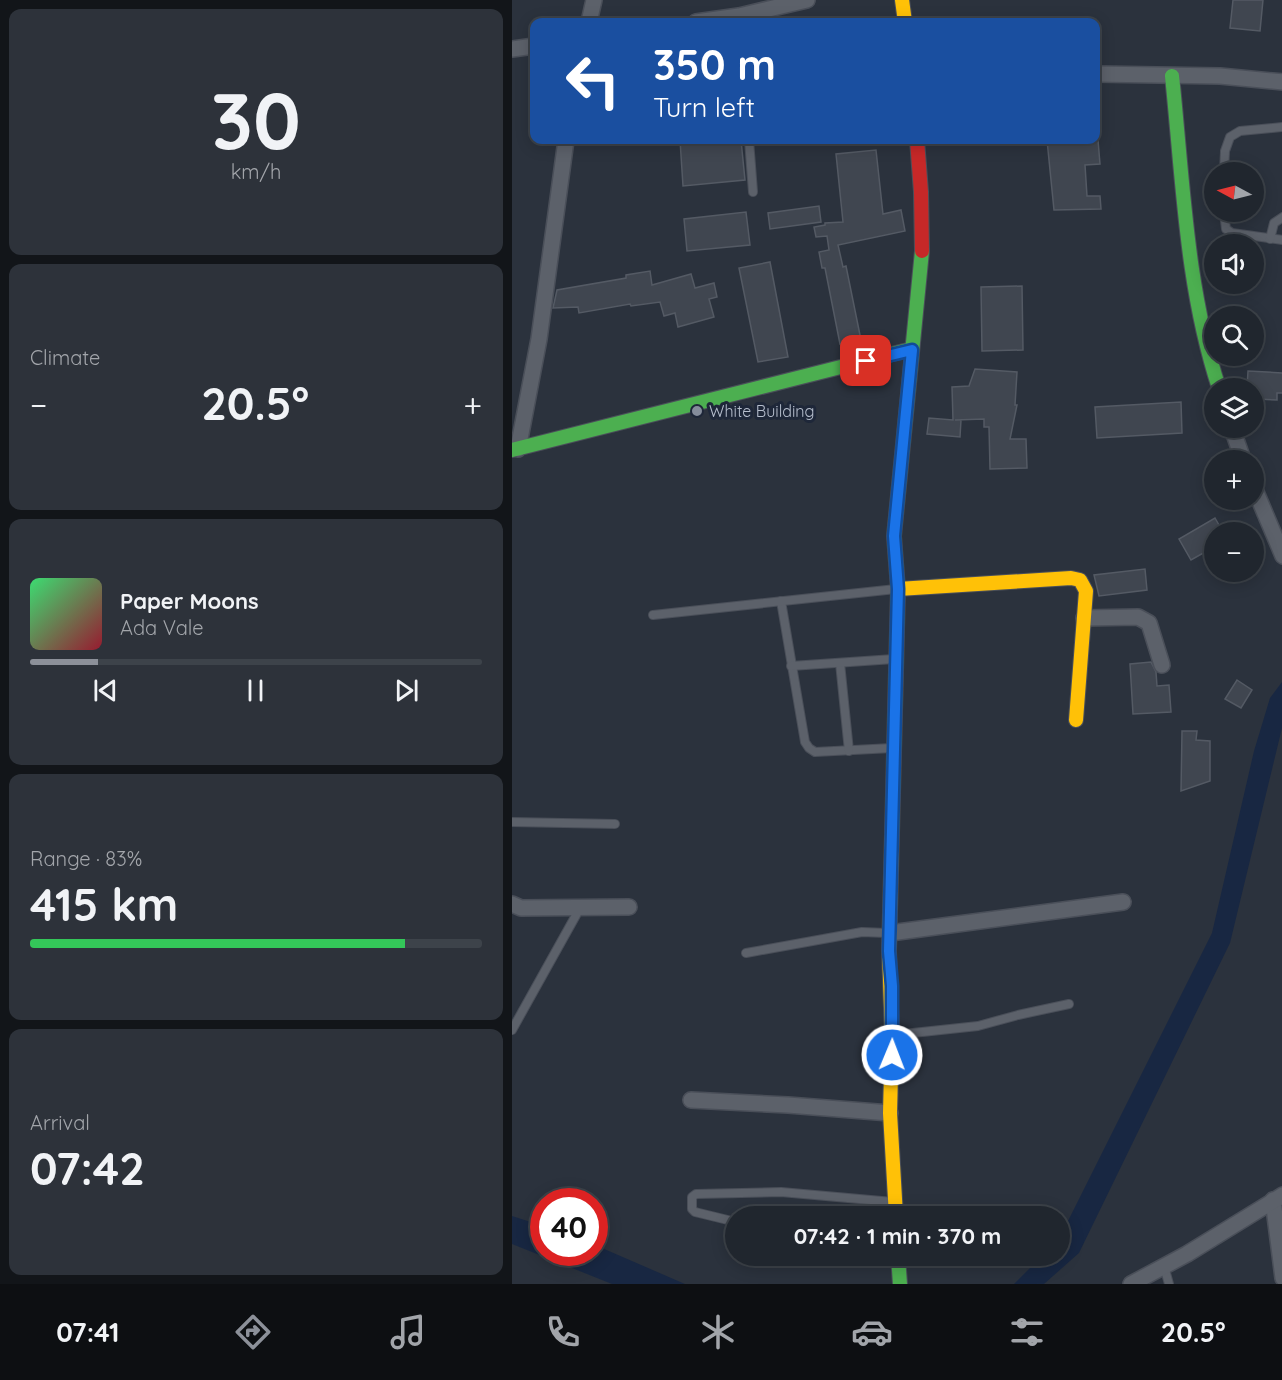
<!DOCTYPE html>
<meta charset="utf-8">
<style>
:root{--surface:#20262e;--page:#2d323a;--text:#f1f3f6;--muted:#a2a5aa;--line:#3d434a;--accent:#8c9099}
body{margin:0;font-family:Quicksand,sans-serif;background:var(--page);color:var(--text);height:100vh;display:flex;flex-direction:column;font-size:22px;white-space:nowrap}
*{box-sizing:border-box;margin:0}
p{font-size:20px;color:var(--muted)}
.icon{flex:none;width:33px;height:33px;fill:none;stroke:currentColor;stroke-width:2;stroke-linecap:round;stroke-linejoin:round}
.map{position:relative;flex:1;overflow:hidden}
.sheet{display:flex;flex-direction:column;gap:9px;padding:9px;background:#121519;width:512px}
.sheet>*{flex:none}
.top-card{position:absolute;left:18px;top:18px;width:570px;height:126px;border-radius:12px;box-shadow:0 3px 15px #0003,0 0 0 2px var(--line);background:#1a4fa0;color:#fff;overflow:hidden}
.needle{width:39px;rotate:277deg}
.controls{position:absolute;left:692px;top:162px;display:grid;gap:12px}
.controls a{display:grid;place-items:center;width:60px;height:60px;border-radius:50%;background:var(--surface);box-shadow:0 3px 15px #0003,0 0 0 2px var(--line);font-size:30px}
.speed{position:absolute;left:18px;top:1188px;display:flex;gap:12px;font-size:30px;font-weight:700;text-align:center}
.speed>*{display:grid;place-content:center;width:78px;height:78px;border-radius:50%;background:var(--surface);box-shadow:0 3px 15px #0003,0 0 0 2px var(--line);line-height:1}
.speed .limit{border:9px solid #d22;background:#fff;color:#111}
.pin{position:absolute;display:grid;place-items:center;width:51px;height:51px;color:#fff;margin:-26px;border-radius:12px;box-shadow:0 3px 9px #0006}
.me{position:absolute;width:66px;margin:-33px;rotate:1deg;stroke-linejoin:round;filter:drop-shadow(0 0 4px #0008)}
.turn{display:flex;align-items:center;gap:21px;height:126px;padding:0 24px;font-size:27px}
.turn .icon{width:78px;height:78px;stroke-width:2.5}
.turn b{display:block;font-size:42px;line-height:51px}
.big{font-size:45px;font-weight:700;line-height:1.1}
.sheet .card{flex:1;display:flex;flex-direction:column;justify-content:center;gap:9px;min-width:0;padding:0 21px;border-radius:12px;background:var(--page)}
.sheet .dial{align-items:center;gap:0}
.dial b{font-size:78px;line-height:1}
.song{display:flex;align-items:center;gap:18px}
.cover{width:72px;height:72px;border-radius:9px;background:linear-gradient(135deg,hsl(140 70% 55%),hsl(350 70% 35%))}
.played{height:6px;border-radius:3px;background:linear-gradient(90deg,var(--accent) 15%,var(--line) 15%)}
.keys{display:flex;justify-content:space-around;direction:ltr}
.heat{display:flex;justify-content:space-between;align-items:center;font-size:33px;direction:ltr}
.charge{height:9px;border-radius:4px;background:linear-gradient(90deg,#34c759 83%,var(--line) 0)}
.trip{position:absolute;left:213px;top:1206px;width:345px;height:60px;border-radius:30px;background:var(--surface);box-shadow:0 3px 15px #0003,0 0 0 2px var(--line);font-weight:700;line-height:60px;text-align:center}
.menu{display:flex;height:96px;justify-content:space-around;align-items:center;background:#0d0f12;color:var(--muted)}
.menu .icon{width:42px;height:42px}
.menu .on{color:var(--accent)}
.menu b{font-size:27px;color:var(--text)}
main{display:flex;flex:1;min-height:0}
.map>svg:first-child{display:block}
.water{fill:#182742}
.building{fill:#404650;stroke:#545a64;stroke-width:1.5}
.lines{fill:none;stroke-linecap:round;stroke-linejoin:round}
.lane-casing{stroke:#4a4f59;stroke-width:10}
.street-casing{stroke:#4a4f59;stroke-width:18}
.fast-casing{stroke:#4a4f59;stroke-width:16}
.slow-casing{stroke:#4a4f59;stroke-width:16}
.jam-casing{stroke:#4a4f59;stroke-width:16}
.lane{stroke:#5c616a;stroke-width:8}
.street{stroke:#5c616a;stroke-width:15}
.fast{stroke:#4caf50;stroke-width:14}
.slow{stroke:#ffc107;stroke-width:14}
.jam{stroke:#c62828;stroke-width:14}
.route-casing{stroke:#114b97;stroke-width:15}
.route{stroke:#1a73e8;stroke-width:10}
.poi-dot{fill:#858d9b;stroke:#1e2739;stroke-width:2}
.labels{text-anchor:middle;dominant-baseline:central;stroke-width:6;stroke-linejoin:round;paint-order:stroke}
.poi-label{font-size:16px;fill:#b6becd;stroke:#1e2739;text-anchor:start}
</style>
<main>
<section class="sheet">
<div class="card dial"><b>30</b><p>km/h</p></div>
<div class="card"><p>Climate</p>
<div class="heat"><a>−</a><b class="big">20.5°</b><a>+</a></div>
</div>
<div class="card">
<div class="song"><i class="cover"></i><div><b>Paper Moons</b><p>Ada Vale</p></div></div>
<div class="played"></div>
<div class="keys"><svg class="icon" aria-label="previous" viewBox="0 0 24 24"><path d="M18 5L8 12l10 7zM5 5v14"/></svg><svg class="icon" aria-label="pause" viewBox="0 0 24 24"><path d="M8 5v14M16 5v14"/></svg><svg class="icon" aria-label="next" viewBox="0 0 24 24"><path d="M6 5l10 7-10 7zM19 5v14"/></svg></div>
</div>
<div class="card"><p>Range · 83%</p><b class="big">415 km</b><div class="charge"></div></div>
<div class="card"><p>Arrival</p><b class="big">07:42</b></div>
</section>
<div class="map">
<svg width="771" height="1284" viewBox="0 0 771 1284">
<rect width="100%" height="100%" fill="#2b323d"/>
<g class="water">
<polygon points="770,682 770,728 718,943 567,1253 532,1284 502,1284 530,1256 548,1256 548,1237 700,933 742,751 758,698"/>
<polygon points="0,1216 31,1226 32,1252 82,1252 83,1245 173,1284 100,1284 0,1244"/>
</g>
<g class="building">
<polygon points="721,0 751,0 748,31 718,28"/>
<polygon points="168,140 229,140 233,180 171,186"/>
<polygon points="535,140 586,140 588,164 573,165 575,196 588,196 589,209 542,210"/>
<polygon points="364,150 371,214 389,210 393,231 326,245 331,267 334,266 349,340 328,344 313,268 310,268 307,252 317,250 315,236 304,237 302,227 313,225 313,223 331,222 324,154"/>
<polygon points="307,206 309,222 258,229 256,213"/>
<polygon points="234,212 238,245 175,251 172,219"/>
<polygon points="258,262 276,357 246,362 227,268"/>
<polygon points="138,271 140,285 179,274 183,288 202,283 205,297 197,299 202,317 166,327 163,313 152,316 148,302 119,306 118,304 67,313 66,307 41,308 45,290 114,278 114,275"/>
<polygon points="510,286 511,350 470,351 469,287"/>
<polygon points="463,369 505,372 503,405 505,405 498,439 514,439 515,468 478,469 477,427 472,427 472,419 443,420 449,420 448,437 415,434 417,418 441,420 440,387 457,386"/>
<polygon points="736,371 771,373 771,393 765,393 765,400 745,399 746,393 741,392 741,388 735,388"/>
<polygon points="669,402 670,433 585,438 583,407"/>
<polygon points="703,518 711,532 702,532 702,547 679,560 667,539"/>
<polygon points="633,569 635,590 587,596 582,575"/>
<polygon points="639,662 644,672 645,686 657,685 659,712 621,714 618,664"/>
<polygon points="725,680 740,690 729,708 713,699"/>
<polygon points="670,731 685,731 684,740 698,741 698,781 669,791"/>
</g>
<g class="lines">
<defs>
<g id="lane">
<polyline points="237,140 241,192"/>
<polyline points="712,172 713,151 718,137 728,131 771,127"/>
<polyline points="712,212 714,229 720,233 771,240"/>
<polyline points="758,239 762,223 771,217"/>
<polyline points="269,601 293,742 297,748 303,752 380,748"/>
<polyline points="141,615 384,589"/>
<polyline points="328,663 337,751"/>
<polyline points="279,666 382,659"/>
<polyline points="0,822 103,824"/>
<polyline points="234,953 350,932 375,933"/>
<polyline points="0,1030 68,908"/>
<polyline points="382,1035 466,1026 506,1015 557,1004"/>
<polyline points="224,1222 183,1212 180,1209 180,1197 184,1194 269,1192 381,1202"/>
<polyline points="652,1266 657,1284"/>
</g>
<g id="street">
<polyline points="77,22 82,0"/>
<polyline points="184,22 227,16 295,0"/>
<polyline points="0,49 22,46"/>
<polyline points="584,74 708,76 771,82"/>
<polyline points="720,428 731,460"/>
<polyline points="6,449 27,339 54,140"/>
<polyline points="741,485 771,556"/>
<polyline points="572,618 626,617 637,623 650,665"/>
<polyline points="0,904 9,908 117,907"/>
<polyline points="378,933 611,902"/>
<polyline points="179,1100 276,1105 378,1113"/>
<polyline points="761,1200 771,1278"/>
<polyline points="619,1284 675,1254 771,1195"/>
</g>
<g id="fast">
<path d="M660 76C671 180 674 288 707 388"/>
<polyline points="0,450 400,349"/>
<polyline points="380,834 386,589 382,536 410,251"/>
<polyline points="386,1256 388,1284"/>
</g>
<g id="slow">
<polyline points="390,0 393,22"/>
<polyline points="386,589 559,578 568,580 574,591 564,720"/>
<polyline points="380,834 377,951 380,1036 378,1113 384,1216"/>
</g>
<polyline id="jam" points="405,140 409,192 410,251"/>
</defs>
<use href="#lane" class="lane-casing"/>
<use href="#street" class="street-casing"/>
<use href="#fast" class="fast-casing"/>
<use href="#slow" class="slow-casing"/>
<use href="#jam" class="jam-casing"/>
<use href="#lane" class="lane"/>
<use href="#street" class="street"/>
<use href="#fast" class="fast"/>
<use href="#slow" class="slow"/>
<use href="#jam" class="jam"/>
</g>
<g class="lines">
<defs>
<polyline id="route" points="354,361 400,350 382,536 386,589 377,951 380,986 380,1055"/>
</defs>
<use href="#route" class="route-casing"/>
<use href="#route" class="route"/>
</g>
<circle class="poi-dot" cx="185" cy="411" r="6"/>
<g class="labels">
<g class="poi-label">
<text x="197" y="411">White Building</text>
</g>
</g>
</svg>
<div class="controls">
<a><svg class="needle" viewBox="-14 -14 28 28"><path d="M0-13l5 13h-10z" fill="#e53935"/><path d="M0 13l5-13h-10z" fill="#a2a5aa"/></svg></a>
<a><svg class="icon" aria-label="sound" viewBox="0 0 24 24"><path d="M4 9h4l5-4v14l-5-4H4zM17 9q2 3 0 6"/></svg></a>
<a><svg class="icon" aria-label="search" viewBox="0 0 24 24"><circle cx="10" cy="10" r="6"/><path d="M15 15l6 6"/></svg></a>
<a><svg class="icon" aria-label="layers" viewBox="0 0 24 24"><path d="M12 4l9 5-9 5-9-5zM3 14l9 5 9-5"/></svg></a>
<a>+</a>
<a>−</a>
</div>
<div class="speed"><div class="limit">40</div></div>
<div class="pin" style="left:354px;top:361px;background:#d93025"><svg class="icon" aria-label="arrive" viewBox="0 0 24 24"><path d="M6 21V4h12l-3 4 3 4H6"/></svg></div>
<svg class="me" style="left:380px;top:1055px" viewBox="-20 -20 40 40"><circle r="17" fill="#1a73e8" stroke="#fff" stroke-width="3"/><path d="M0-11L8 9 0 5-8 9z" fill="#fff"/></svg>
<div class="trip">07:42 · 1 min · 370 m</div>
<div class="top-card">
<div class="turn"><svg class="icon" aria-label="left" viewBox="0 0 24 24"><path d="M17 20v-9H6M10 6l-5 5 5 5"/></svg><div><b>350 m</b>Turn left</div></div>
</div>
</div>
</main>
<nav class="menu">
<b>07:41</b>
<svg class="icon on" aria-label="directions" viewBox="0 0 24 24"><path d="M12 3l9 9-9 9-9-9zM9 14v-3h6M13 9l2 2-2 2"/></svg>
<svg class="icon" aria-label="music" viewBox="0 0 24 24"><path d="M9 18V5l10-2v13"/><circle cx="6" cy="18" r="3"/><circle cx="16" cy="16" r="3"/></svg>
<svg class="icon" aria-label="phone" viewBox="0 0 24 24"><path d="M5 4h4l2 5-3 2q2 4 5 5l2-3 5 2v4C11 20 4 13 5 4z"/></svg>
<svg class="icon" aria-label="climate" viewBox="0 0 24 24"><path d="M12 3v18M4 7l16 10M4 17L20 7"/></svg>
<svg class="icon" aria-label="car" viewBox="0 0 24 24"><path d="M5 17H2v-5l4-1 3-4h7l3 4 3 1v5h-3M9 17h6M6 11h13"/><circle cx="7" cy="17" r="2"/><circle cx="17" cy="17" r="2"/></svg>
<svg class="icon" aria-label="filters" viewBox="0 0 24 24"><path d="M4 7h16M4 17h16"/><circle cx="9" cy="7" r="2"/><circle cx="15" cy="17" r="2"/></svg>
<b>20.5°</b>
</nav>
